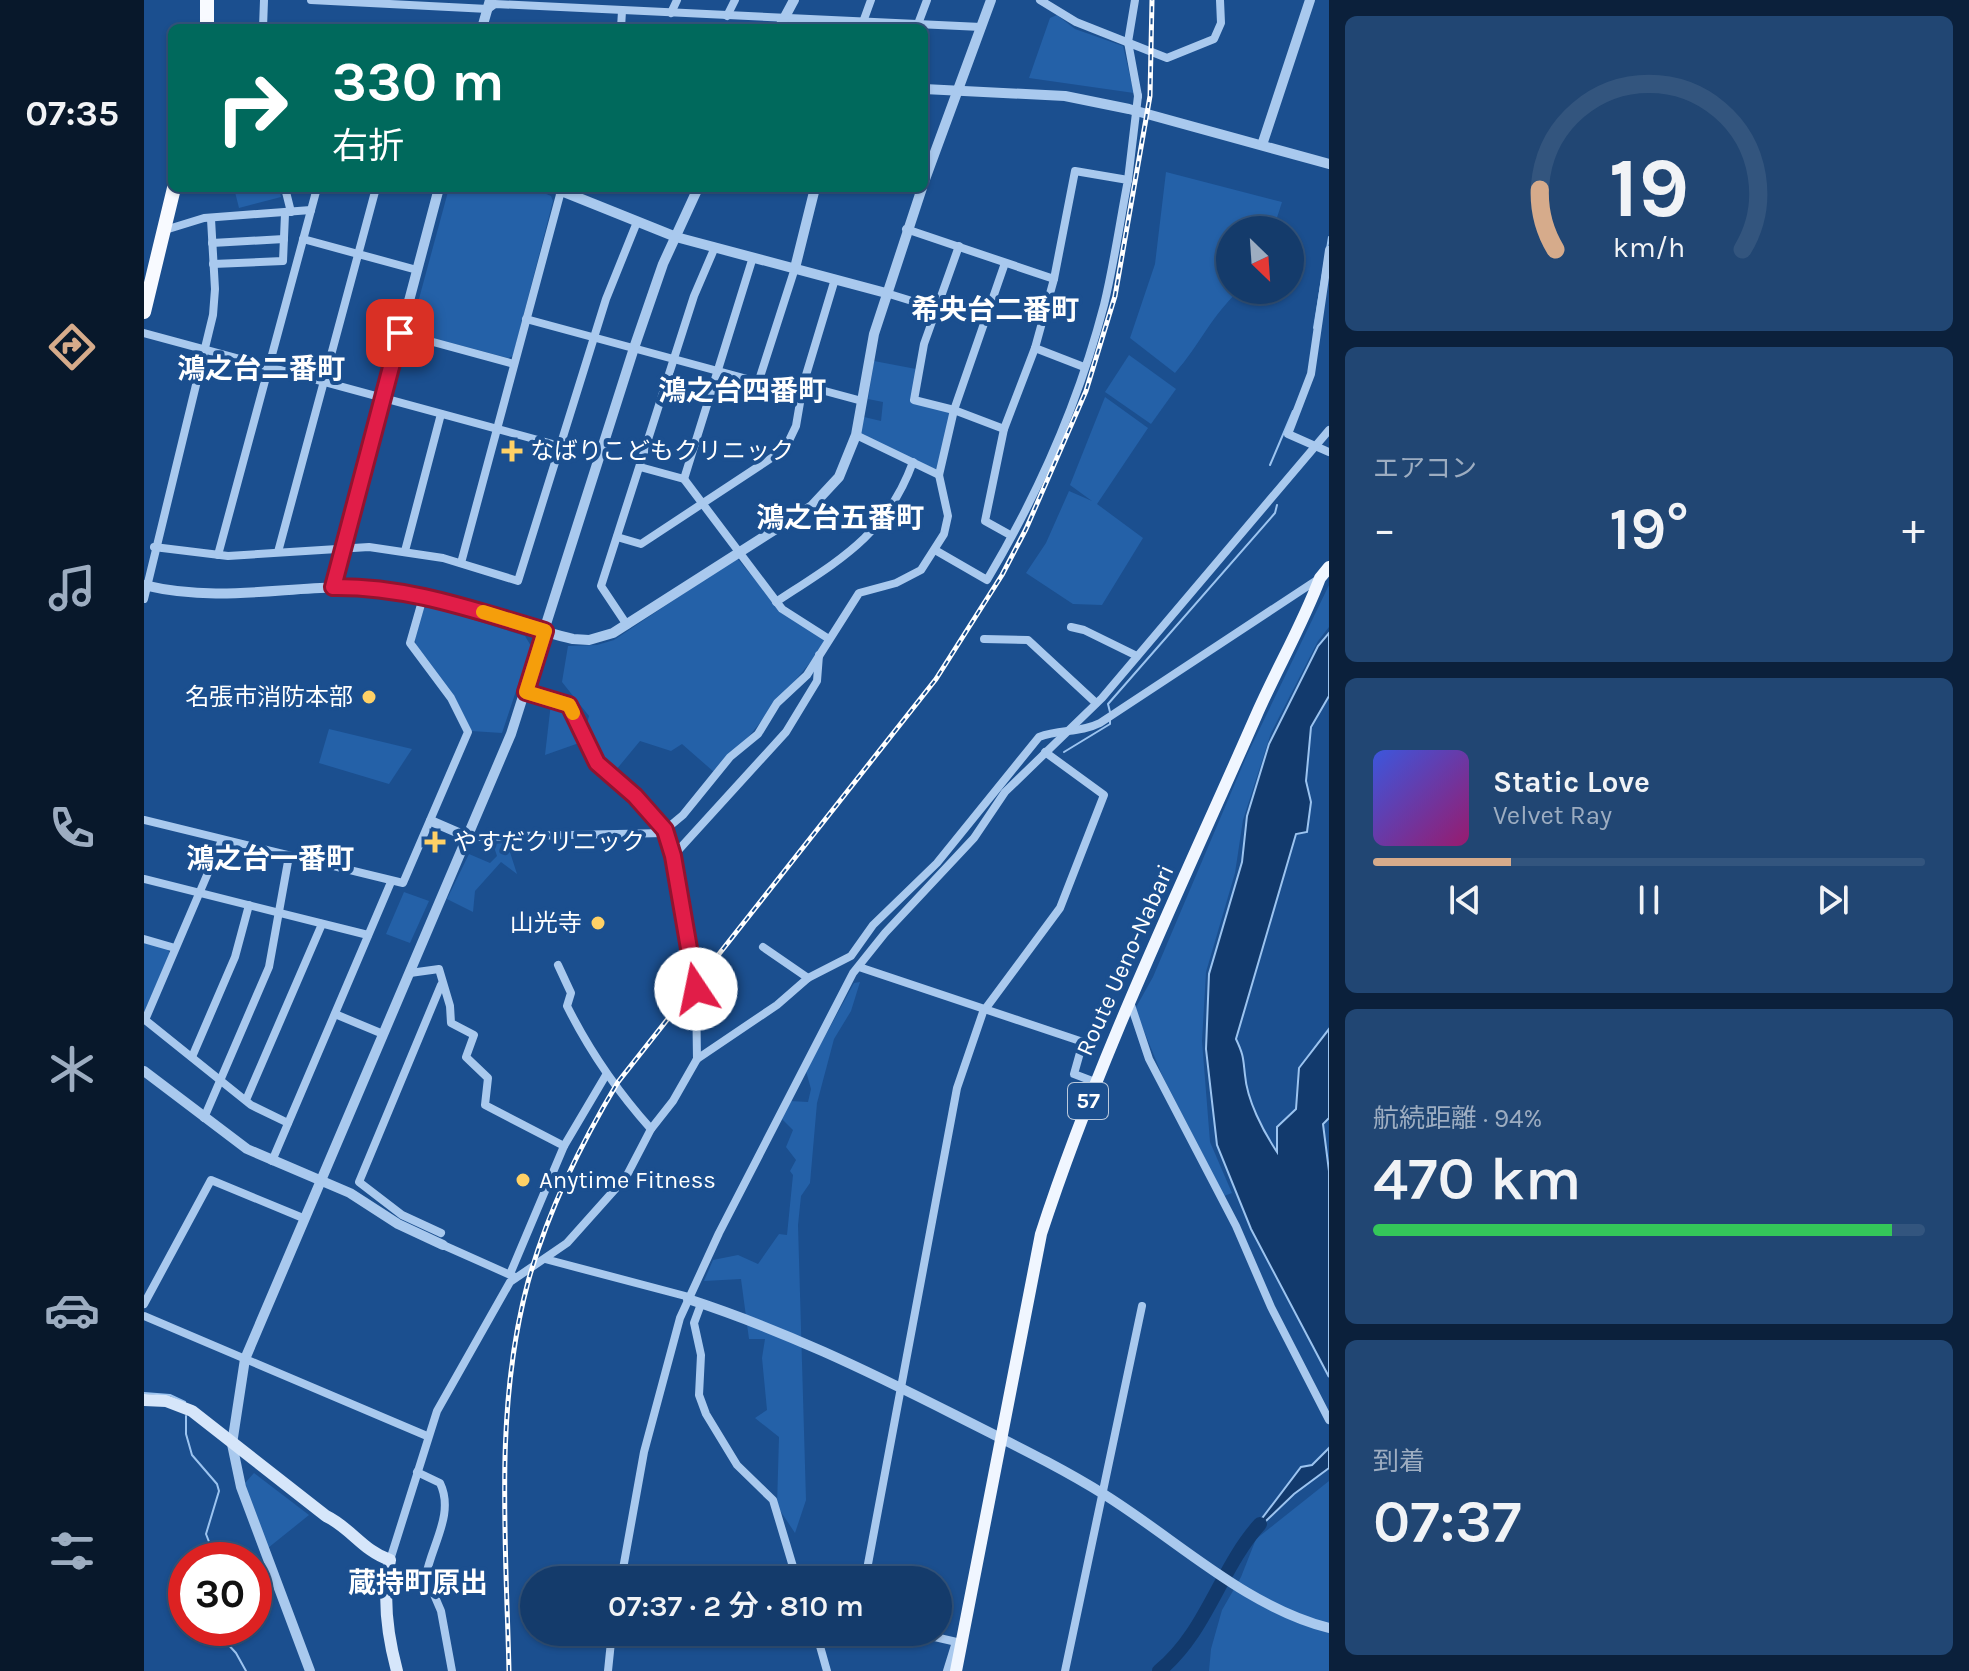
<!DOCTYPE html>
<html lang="ja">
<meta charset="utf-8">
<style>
:root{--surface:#143b6b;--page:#214673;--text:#f1f3f6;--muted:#9dadc1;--line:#33557e;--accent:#d6ab8b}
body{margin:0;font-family:Karla,"Noto Sans JP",sans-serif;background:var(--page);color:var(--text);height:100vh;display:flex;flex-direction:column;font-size:30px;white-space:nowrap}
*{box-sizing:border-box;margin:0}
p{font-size:26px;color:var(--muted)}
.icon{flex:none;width:44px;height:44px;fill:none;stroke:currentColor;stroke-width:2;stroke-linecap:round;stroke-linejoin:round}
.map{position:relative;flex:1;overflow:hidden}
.drawer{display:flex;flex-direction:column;gap:16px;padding:16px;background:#0b203b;width:640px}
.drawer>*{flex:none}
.guide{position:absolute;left:24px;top:24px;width:760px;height:168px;border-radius:12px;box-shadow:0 2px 6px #0004,0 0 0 2px var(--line);background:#00695c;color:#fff;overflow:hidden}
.needle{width:52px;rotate:155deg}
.fabs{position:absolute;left:1072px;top:216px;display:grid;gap:16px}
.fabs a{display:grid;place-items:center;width:88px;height:88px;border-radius:50%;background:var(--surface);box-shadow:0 2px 6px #0004,0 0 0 2px var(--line);font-size:40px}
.speed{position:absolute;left:24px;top:1542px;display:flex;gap:16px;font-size:40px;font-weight:700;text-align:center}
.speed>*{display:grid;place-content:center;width:104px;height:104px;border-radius:50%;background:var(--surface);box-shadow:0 2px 6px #0004,0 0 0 2px var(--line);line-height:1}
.speed .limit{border:12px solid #d22;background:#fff;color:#111}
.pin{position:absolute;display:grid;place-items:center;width:68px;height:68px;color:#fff;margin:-34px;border-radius:16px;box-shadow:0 4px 12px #0006}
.me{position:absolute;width:88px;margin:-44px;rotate:349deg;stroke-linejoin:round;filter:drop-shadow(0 0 6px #0008)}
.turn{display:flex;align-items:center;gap:28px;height:168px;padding:0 32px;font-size:36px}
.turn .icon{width:104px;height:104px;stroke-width:2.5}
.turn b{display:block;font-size:56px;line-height:68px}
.big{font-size:60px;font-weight:600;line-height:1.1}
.drawer .widget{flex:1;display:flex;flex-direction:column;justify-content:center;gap:12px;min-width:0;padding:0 28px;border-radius:12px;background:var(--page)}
.drawer .dial{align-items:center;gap:0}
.dial svg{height:208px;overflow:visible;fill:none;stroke:var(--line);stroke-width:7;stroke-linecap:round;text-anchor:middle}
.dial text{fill:var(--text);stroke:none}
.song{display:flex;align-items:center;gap:24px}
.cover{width:96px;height:96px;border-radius:12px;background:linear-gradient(135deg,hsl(230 70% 55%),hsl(320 70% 35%))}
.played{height:8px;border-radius:4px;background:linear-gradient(90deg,var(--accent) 25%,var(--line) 25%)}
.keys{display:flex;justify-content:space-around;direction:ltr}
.heat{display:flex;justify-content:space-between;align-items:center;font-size:44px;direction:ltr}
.charge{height:12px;border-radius:6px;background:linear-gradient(90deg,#34c759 94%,var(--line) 0)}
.trip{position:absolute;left:376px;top:1566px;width:432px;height:80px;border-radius:40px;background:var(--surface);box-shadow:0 2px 6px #0004,0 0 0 2px var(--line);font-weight:600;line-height:80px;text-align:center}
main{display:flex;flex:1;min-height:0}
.tab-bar{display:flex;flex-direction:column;width:144px;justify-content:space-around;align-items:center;background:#08182b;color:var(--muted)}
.tab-bar .icon{width:56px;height:56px}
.tab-bar .selected{color:var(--accent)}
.tab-bar b{font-size:36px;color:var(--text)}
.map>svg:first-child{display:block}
.green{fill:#2461a8}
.water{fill:#123a6d;stroke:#9cc4f0;stroke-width:2}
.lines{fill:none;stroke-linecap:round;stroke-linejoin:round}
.stream{stroke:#9cc4f0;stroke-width:2}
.river{stroke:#123a6d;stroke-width:14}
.minor{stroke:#a9c9ee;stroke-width:8}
.tertiary{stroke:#a9c9ee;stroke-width:10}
.secondary{stroke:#d6e6fa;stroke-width:12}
.primary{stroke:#f0f6ff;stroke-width:12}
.trunk{stroke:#f8faff;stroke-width:14}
.rail-casing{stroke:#fff;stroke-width:5}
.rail{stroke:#1b4f8f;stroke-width:2;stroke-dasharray:6;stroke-linecap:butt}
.minor-bridge{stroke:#a9c9ee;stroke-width:8}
.route-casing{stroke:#92132f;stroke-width:20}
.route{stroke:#e11d48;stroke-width:14}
.slow{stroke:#f59e0b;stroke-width:14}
.poi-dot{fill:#ffd166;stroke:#1b4f8f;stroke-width:3}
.labels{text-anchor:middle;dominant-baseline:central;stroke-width:8;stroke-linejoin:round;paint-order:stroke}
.shield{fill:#1b4f8f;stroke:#bbcadd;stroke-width:2}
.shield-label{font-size:22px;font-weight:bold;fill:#fff}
.poi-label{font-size:24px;fill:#fff;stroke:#1b4f8f;text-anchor:start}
.street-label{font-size:24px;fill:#fff;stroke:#1b4f8f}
.quarter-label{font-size:28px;font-weight:bold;fill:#fff;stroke:#1b4f8f}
</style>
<main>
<nav class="tab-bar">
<b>07:35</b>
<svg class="icon selected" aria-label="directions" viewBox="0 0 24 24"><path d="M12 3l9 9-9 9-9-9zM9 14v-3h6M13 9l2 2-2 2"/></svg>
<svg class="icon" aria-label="music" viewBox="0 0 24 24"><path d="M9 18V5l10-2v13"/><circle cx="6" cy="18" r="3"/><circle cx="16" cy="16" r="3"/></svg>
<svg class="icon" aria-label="phone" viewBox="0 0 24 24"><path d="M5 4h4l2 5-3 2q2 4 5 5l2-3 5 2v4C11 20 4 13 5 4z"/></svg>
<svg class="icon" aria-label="climate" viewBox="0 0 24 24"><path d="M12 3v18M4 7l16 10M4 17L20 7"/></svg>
<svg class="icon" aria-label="car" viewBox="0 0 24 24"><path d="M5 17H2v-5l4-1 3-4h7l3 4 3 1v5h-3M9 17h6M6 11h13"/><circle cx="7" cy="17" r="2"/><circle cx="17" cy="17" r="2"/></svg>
<svg class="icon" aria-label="filters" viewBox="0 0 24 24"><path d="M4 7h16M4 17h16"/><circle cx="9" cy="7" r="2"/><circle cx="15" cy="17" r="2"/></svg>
</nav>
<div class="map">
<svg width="1185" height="1671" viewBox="0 0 1185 1671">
<rect width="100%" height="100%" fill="#1b4f8f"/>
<g class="green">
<polygon points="913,15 931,29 979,46 990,93 885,78 906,18"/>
<path d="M1022 172 1138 202 1129 230H1086V290H1096C1069 313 1055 346 1031 373L986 338 1011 264Z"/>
<polygon points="90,188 135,188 137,197 95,208"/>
<polygon points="305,188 388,188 407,196 409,201 369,356 364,358 266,332"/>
<polygon points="985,355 1032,389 1007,424 961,392"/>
<polygon points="730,361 772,369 768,400 808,412 792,470 716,434 720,417 737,421 739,402 724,399"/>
<polygon points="961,397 1004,428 953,504 999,538 958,605 929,604 882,573 902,543 925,491 948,501 926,485"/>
<polygon points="593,558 637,611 684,641 601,741 570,772 538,744 527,751 496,741 472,770 452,755 441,732 445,716 418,682 424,646 453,645 470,640"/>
<polygon points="1185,585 1185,627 1174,641 1127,733 1099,820 1091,873 1062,972 1058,1041 1066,1142 1088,1193 1080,1196 1018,1075 991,1009 1009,977 1103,755"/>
<polygon points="286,606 381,636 387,646 358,733 327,731 272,646 271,639 280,608"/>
<polygon points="407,703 424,711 435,743 401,755"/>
<polygon points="185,729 268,749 245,784 175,763"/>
<polygon points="363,843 373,874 357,862 331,891 329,912 303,899 325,854 346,863 353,856 349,844"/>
<polygon points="260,892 285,901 266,943 242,934"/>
<polygon points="0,943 23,948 26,954 0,1012"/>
<polygon points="716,982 707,1011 690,1039 673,1103 666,1183 657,1196 654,1225 662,1500 651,1533 633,1506 635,1437 611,1418 623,1410 618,1358 621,1339 605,1339 597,1279 560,1281 569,1260 594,1255 614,1264 635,1234 643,1235 649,1175 646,1171 652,1160 642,1147 649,1130 637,1118 646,1101 664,1102 667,1089 662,1071 710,983"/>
<polygon points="110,1473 165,1515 124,1548 101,1483"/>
<polygon points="1185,1481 1185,1671 1065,1671 1067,1649 1078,1610 1097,1577 1112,1539"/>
</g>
<g class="water">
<path d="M1185 633V696L1167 727 1162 781 1167 802 1163 832 1152 834 1092 1039C1100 1056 1099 1058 1101 1075 1103 1100 1119 1131 1133 1152V1127L1152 1109 1155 1068 1185 1029V1118L1179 1124 1185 1171V1377L1107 1229 1073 1145 1062 1049 1065 974 1098 862 1103 816 1125 744 1174 646Z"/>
<polygon points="1185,1448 1185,1468 1150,1494 1100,1542 1157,1467 1168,1465"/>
</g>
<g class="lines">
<g class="stream">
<polyline points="1170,328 1185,237"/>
<polyline points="1126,465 1149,411"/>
<polyline points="966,712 964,704 1131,513 1133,505"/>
<polyline points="920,752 966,724 966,719"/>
<polyline points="0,1393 26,1395 41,1402"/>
<polyline points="42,1416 42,1434 48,1455 73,1484 75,1491 62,1534 72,1560"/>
<polyline points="69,1628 92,1653 102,1671"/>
</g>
<path class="river" d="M1015 1671C1063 1632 1076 1568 1116 1524"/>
<g class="minor">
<polyline points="167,0 344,9 351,4 837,27"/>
<polyline points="896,0 932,22 1023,58 1070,39 1077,23 1076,0"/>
<polyline points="991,0 984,42 994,96"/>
<polyline points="527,13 533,0"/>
<polyline points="583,16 591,0"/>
<polyline points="719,22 727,0"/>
<polyline points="774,24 783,0"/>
<polyline points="119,28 120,0"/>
<polyline points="477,28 478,11"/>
<polyline points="141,188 147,212"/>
<polyline points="762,229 910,279"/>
<polyline points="21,230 60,218 167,210"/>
<polyline points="159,239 273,270"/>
<polyline points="68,243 140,239"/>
<polyline points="815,246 780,344 770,400 810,410 860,429"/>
<polyline points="1185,250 1167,374 1144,434 1185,452"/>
<polyline points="69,264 139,261 141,214"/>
<polyline points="742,293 794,309"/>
<polyline points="382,319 607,380 640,380 718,401"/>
<polyline points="0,333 416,446"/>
<polyline points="256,333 370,364"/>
<polyline points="891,348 940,367"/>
<polyline points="615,380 651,268"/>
<polyline points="712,435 795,475"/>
<polyline points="496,467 540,479 638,609 685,639"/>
<polyline points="540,479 609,257"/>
<polyline points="473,537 497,544 641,449 652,426 659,385 691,279"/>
<polyline points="10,547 84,556 225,547 299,558 374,581 462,299 493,222"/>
<path d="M791 550 843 580C893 496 935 401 960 305 970 264 976 221 984 180L931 171 910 279 891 348 860 429 841 521 868 536"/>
<polyline points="261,551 297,414"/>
<polyline points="134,552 232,188"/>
<polyline points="74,555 173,188"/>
<polyline points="317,563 417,191"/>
<polyline points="0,599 69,315 71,289 67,219"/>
<path d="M632 602C694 561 742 536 769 462"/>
<polyline points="483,625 457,586 550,296 571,247"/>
<polyline points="927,627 940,630 993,656"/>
<polyline points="840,639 884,640 952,703"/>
<polyline points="0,820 259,883 324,732 307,698 266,643 280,594"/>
<polyline points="521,830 539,815 586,757 614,734 633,703 663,675 715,593 752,583 777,570 800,534 804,516 795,475 810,410 861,263"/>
<polyline points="324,837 521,833"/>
<polyline points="529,856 642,732 673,681 675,655"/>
<polyline points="0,879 224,935"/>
<polyline points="0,939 31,948"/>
<polyline points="619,947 664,978"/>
<path d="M414 965 427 993 423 1006C446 1052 473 1091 507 1129"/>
<polyline points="715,967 939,1042 930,1074 951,1082"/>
<polyline points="266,973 295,969 306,1006 307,1023 330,1035 322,1057 344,1078 341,1105 420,1146 366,1274"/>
<polyline points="297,985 215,1182 258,1215 297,1233"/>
<polyline points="986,1002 1005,1059 1092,1226 1127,1307 1185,1420"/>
<polyline points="191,1014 239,1034"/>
<polyline points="0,1019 107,1105 144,1123"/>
<polyline points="1,1020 78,840"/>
<polyline points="48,1057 91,957 105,905"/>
<path d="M553 1059 633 1005 664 978 707 956 729 925 793 863 895 737C916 729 936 733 956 723L1176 578"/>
<polyline points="102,1100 178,924"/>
<polyline points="60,1118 125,967 145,856"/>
<polyline points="420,1146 462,1075"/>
<polyline points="128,1161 247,882"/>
<polyline points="299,1245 371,1277"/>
<polyline points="401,1259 545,1297"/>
<polyline points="0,1304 67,1180 159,1218"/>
<polyline points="557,1304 550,1323 557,1355 555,1395 562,1414 593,1465 629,1500 653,1580"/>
<polyline points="0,1316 283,1436"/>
<path d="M273 1472 296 1483C311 1514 287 1546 282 1576L297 1611 308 1671"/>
<polyline points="246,1560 293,1411 366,1282 423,1243 482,1177 507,1129 529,1101 553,1059 552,989 529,856 521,830 491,796 453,763 425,705 382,692"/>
<polyline points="477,1580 500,1452 536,1318 575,1233 709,973 741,933 830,838 861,792 958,698 1185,430"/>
<polyline points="721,1580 813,1088 839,1012 916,908 960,795 901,752"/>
<polyline points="672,1632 683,1671"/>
<polyline points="769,1632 817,1643"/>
<polyline points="464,1671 468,1632"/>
<polyline points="803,1671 812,1642"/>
<polyline points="921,1671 998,1306"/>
</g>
<g class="tertiary">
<polyline points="338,28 346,0"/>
<polyline points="635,28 650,0"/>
<polyline points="780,89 921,96 985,109 1185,164"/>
<polyline points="1118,145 1166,0"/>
<polyline points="780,182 847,0"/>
<polyline points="410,188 532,237 742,293"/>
<polyline points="651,268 671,188"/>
<path d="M0 585C87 606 160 580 245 589 308 595 367 625 429 639L445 640 469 633 668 506 695 477 712 435 730 334 778 188"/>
<polyline points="189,587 295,188"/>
<polyline points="287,821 324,837"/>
<polyline points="0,1071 103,1149 206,1193 254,1224 299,1245"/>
<path d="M544 1299C639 1330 722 1370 811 1415 862 1441 913 1465 961 1495 1033 1540 1102 1607 1185 1628"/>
<polyline points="166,1671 97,1487 88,1444 101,1359 367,734 490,348 519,264 554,188"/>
</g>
<path class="secondary" d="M0 1400 22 1401 48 1411 182 1516C207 1528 219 1551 246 1560 238 1597 243 1634 253 1671"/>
<path class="primary" d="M812 1671 897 1234C955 1056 1037 887 1112 716 1132 670 1158 626 1176 578L1185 567"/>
<g class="trunk">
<polyline points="63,28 63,0"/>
<polyline points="0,312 30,188"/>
</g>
<defs>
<path id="rail" d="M365 1671C362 1542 350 1408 384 1282 404 1210 436 1145 474 1082L792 679 858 575 882 529 942 391 971 296 1006 96 1008 0"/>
</defs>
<use href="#rail" class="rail-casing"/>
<use href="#rail" class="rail"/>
<polyline class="minor-bridge" points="984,180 994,96"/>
</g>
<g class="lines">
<defs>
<path id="route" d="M256 333 189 587C264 586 329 610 401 631L382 692 425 705 453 763 491 796 521 830 529 856 552 989"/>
</defs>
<use href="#route" class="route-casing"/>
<use href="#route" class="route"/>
<polyline class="slow" points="339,612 401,631 382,692 425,705 429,713"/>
</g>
<g class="poi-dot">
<path d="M364 439h8v8h8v8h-8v8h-8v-8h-8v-8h8z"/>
<circle cx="225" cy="697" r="8"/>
<path d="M287 830h8v8h8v8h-8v8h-8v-8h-8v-8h8z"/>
<circle cx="454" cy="923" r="8"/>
<circle cx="379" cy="1180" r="8"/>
</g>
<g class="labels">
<rect class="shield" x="924" y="1083" width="40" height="36" rx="6"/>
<g class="shield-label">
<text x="944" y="1101">57</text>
</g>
<g class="poi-label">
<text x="386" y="451">なばりこどもクリニック</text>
<text x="209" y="697" text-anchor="end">名張市消防本部</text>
<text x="309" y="842">やすだクリニック</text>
<text x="438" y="923" text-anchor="end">山光寺</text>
<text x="395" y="1180">Anytime Fitness</text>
</g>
<g class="street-label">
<text transform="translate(981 960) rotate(-66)">Route Ueno-Nabari</text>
</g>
<g class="quarter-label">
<text x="851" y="309">希央台二番町</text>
<text x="117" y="368">鴻之台二番町</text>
<text x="598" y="390">鴻之台四番町</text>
<text x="696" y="517">鴻之台五番町</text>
<text x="126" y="858">鴻之台一番町</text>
<text x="274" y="1582">蔵持町原出</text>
</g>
</g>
</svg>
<div class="fabs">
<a><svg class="needle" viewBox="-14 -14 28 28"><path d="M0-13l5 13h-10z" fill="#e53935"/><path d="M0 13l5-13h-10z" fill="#9dadc1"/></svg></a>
</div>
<div class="speed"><div class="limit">30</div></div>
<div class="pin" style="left:256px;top:333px;background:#d93025"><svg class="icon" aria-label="arrive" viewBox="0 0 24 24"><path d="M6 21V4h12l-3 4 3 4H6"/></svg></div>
<svg class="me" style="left:552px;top:989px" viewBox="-20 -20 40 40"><circle r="19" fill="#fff"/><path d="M0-13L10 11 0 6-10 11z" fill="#e11d48"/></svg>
<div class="trip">07:37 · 2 分 · 810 m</div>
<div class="guide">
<div class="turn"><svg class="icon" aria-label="right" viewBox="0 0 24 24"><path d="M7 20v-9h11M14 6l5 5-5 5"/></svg><div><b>330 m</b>右折</div></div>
</div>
</div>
<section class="drawer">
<div class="widget dial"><svg viewBox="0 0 100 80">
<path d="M14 69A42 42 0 1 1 86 69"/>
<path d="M14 69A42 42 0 0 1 8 46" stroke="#d6ab8b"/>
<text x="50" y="56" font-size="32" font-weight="700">19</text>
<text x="50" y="72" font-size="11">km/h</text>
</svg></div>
<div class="widget"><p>エアコン</p>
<div class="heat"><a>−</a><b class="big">19°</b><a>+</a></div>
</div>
<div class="widget">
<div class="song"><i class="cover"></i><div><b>Static Love</b><p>Velvet Ray</p></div></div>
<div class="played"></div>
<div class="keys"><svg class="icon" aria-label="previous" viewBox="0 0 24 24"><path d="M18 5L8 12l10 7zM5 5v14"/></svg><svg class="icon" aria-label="pause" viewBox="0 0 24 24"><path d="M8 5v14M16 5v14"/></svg><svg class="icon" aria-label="next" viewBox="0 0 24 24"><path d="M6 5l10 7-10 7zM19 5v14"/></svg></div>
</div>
<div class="widget"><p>航続距離 · 94%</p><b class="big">470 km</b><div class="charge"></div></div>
<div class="widget"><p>到着</p><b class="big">07:37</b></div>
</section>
</main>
